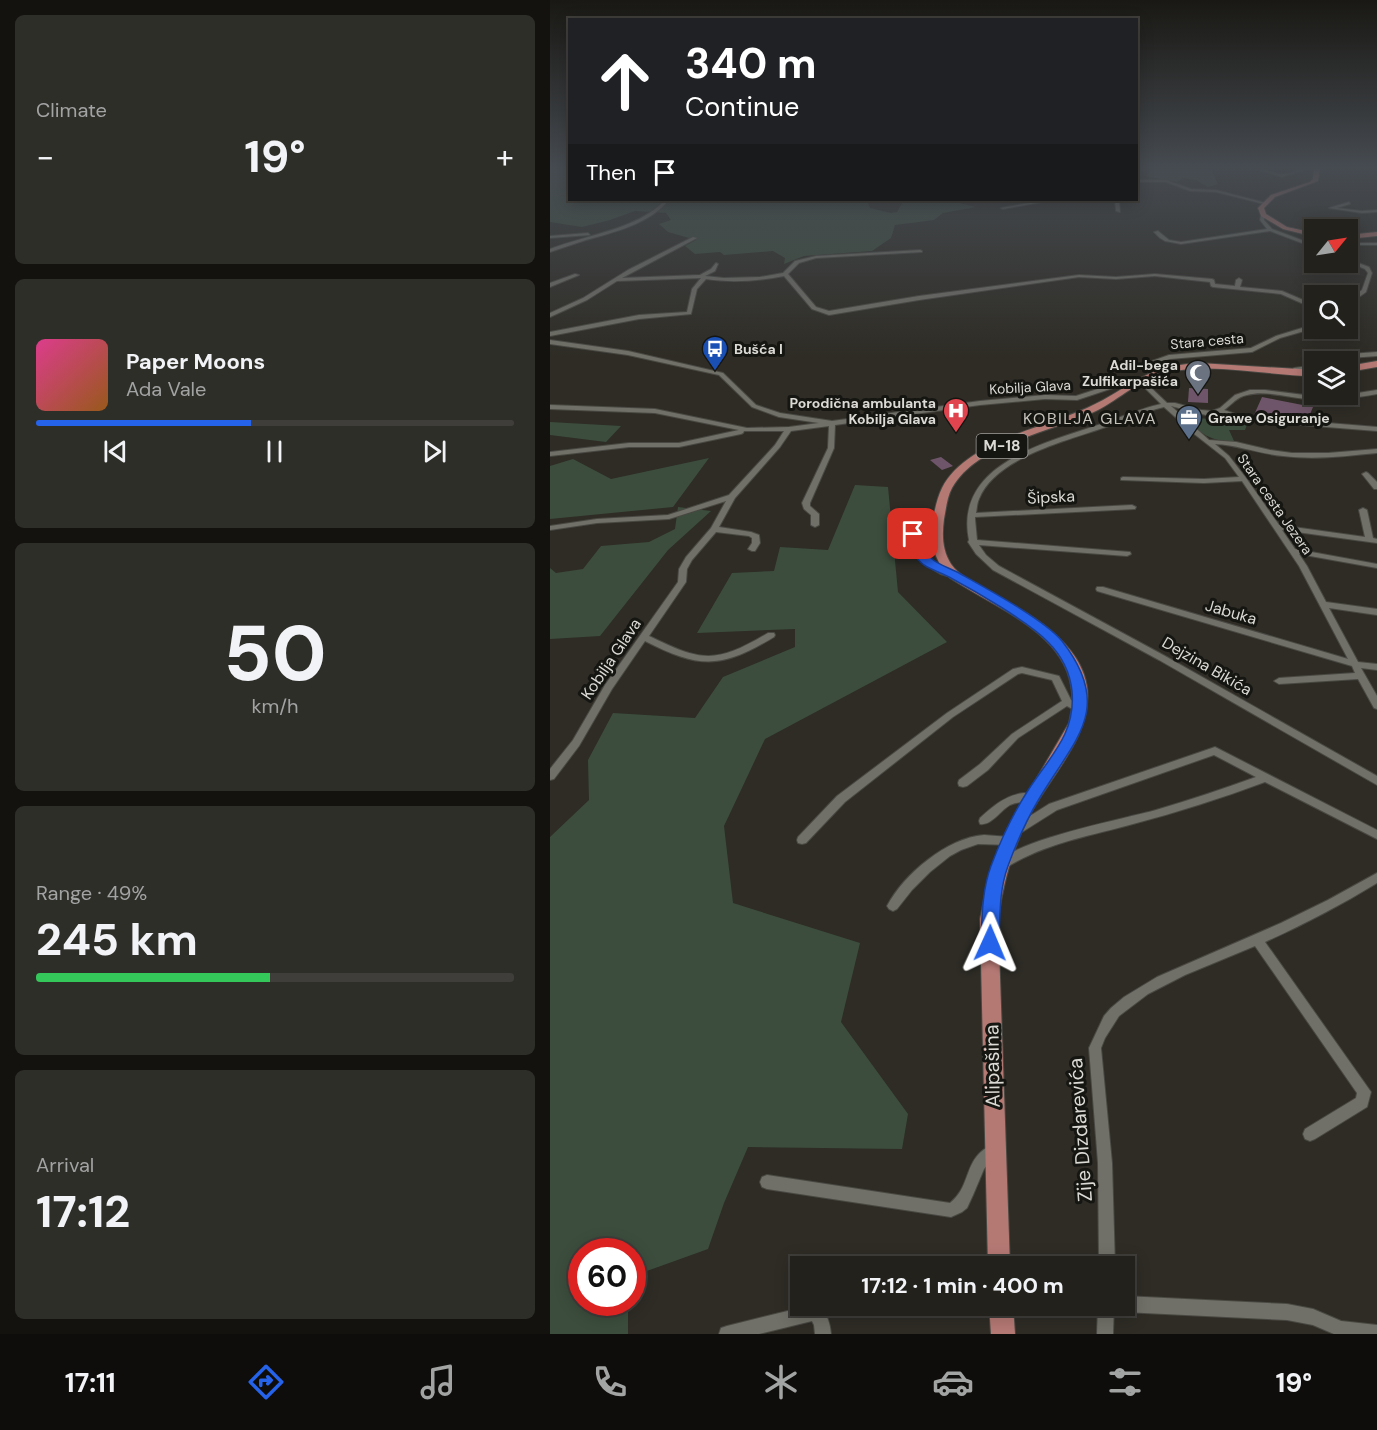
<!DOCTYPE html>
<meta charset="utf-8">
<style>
:root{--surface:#22211c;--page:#2e2e29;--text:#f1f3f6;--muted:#a2a3a3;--line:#3f3e3b;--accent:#2563eb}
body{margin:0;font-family:"DM Sans",sans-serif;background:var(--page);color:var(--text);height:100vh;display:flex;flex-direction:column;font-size:22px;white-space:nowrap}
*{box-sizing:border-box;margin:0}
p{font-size:20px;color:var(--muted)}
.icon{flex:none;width:33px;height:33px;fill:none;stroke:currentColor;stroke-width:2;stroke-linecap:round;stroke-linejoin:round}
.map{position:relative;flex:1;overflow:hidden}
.side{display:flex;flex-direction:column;gap:15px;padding:15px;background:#13120f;width:550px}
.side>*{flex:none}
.banner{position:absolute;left:18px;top:18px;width:570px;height:183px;border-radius:0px;box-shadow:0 3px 15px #0003,0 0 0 2px var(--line);background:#202124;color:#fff;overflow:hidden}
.needle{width:39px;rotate:60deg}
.tools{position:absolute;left:754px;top:219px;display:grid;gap:12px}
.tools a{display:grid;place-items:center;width:54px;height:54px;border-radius:0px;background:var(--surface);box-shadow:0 3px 15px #0003,0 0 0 2px var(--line);font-size:30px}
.speed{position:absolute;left:18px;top:1238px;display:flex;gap:12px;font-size:30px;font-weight:700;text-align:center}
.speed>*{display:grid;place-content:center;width:78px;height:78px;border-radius:50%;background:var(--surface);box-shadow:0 3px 15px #0003,0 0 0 2px var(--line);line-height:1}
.speed .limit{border:9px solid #d22;background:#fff;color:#111}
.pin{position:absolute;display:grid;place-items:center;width:51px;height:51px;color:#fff;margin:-26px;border-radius:12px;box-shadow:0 3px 9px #0006}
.me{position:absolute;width:66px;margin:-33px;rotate:1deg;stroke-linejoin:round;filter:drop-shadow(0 0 4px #0008)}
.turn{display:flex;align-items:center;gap:21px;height:126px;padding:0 18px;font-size:27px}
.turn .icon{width:78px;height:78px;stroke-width:2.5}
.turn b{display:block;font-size:42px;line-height:51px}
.then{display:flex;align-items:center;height:57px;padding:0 18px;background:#0003;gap:12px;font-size:22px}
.big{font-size:45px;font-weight:700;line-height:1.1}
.side .tile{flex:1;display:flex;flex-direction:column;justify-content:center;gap:9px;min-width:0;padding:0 21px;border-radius:9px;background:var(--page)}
.side .dial{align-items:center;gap:0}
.dial b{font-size:78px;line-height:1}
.song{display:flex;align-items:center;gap:18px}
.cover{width:72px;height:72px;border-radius:9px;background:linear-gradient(135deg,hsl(330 70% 55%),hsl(30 70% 35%))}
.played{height:6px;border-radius:3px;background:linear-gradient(90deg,var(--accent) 45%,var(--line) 45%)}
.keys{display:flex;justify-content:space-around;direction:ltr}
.heat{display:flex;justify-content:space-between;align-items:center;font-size:33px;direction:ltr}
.charge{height:9px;border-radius:4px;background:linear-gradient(90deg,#34c759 49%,var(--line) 0)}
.trip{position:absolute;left:240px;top:1256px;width:345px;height:60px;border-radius:0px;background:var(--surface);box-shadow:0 3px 15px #0003,0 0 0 2px var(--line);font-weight:700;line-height:60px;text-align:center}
.tab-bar{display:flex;height:96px;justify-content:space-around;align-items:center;background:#0e0d0b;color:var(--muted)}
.tab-bar .icon{width:42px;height:42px}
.tab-bar .current{color:var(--accent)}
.tab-bar b{font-size:27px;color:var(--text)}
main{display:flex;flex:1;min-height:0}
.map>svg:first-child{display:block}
.green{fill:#3c4d3d}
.building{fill:#6f5569}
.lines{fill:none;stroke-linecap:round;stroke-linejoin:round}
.minor-casing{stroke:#494842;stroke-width:2}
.primary-casing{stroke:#494842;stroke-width:2}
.minor{fill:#717068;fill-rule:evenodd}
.primary{fill:#b57974;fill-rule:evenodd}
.route{fill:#2563eb;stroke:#184099;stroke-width:1.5}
.labels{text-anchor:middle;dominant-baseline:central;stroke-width:6;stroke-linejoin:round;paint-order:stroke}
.far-street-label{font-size:14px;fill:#dbdad5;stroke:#151512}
.far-poi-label{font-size:14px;font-weight:bold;fill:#dbdad5;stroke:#151512;text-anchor:start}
.shield{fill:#151512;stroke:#a09f9a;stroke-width:1.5}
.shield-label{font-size:15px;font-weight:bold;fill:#dbdad5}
.far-quarter-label{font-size:16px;letter-spacing:1.5px;fill:#c5c3ba;stroke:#151512}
.street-label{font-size:16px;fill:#dbdad5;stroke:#151512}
.near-street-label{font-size:20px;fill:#dbdad5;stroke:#151512}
</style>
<main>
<section class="side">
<div class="tile"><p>Climate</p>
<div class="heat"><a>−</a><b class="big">19°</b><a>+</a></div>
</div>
<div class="tile">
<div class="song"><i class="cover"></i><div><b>Paper Moons</b><p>Ada Vale</p></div></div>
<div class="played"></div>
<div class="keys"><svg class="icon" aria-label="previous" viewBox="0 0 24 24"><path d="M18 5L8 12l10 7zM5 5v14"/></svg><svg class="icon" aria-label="pause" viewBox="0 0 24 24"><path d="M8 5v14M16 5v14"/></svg><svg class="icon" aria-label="next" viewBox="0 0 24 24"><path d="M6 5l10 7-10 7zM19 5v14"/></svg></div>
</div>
<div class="tile dial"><b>50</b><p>km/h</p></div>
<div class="tile"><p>Range · 49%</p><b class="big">245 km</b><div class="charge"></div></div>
<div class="tile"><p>Arrival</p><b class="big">17:12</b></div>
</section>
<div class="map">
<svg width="827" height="1334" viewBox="0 0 827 1334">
<rect width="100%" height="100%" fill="#2e2c25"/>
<g class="green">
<polygon points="0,169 19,169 20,200 326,200 318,203 320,208 341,213 347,212 354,200 396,200 426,207 393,213 384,220 345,225 341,238 322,251 254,256 234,264 235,258 223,251 174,255 170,252 145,254 135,246 146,240 118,232 109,224 121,220 116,213 85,211 60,220 32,227 0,222"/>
<polygon points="603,169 656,169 662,172 668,184 658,187 646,180 632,178 627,182 595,176"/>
<path d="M635 417 698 422 695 430H679L684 441C661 443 649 431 631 418Z"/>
<polygon points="0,422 71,426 56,442 0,435"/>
<polygon points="159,458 123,507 0,519 0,466 23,459 61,479"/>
<polygon points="305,485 338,487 348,592 397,642 215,739 174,826 183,903 310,943 291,1022 358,1114 352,1149 198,1147 174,1203 158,1249 83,1276 82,1251 32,1251 32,1302 78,1302 78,1334 0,1334 0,837 39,800 38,760 63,713 145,718 173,677 245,647 245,629 147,633 182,573 224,571 230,547 278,550"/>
<polygon points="128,507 161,511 118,550 50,636 0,639 0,568 6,573 33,569 51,546 99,542 125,529"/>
</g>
<g class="building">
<polygon points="639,388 658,389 658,403 638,402"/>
<polygon points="712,397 727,400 763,407 758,419 704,415"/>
<polygon points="391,457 403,466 392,470 380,460"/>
</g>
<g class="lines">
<defs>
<g id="minor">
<path d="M706 169C715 169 723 174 732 174 740 175 748 169 757 169L732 177Z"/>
<polygon points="586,180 616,180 641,189 666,190 716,203 714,204 666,192 640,191 616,182 586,182"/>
<path d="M115 200H119C99 224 65 232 36 240 24 244 12 248 0 252V249C36 235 89 229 115 200Z"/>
<polygon points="496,200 503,200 453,209 451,208"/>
<polygon points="565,200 569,200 570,212 566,211"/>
<polygon points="799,202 800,204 787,208 812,211 827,210 827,212 812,213 779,208"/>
<polygon points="713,214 715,215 714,220 722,229 765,245 765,248 720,231 631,244 615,241 610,238 604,232 608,231 619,240 631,242 717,229 710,220 711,215"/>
<polygon points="38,233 40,235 0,238 0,236"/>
<path d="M143 237 147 238 72 278 150 275 161 269 166 263 168 264 165 271 155 276 174 278 210 277 233 273 245 261 266 256 370 250 372 251V252L266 258 249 263 238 274 266 307 279 311 369 296 529 275 566 277 605 274 662 279 664 280 665 284 685 286 686 280 689 278 692 280 690 287 732 291 765 305V309L731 294 663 287 661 286 660 282 605 276 566 279 529 277 369 300 279 315 262 309 234 276C208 281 182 283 156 279L147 289 141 314 89 319 0 336V332L89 315 137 312 142 289 151 278 67 281 37 300 0 317V313L33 298 78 270Z"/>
<rect x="798" y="243" width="29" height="2"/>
<polygon points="798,259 819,267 822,273 816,292 798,305 798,300 812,290 818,273 815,269 798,262"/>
<polygon points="25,274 29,275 0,287 0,283"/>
<polygon points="765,324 765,328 730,338 702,352 620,359 606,363 600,369 607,374 604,376 593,369 602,361 619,355 701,348 726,336"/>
<path d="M0 340 78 351 173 373 206 405 230 413 282 421 430 401 495 395 526 396 578 379 597 384 617 403H625L651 410 662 411 670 408 685 395 700 390H715L771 397 795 395 827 390V394C803 398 781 402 757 399 738 398 716 390 697 395 687 397 682 404 674 410L691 416 827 427V431L690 420 670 413 656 415 621 406 659 440 686 442 720 450 742 453H778L827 449V453C796 456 765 460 733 456 710 454 688 445 665 444L679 456 696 478 729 525 815 537 809 510 813 508 817 510 823 538 827 539V543L732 530 745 549 827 564V568L749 554 757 566 776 602 827 609V615L779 608 808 662 827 664V670L811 668 827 696V709L824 708 808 679 729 684 724 681 729 678 805 673 802 666 547 591 546 589 547 587H553L798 659 749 566 692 481 654 483 571 480V478L573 477 654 479 689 477 675 458 643 433 614 407C593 412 574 421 553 428 516 441 445 458 429 499 427 503 427 508 426 513L582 505 586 507 585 509 425 517V519L427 540 580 552 581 554 577 556 429 545 436 555 449 566 615 656 827 776V785L609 660 443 570 426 554 418 542 419 540C404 466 491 444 545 426 567 419 589 409 611 404L593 386 578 383 527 400 495 399 430 405 285 425 284 448 260 503V506L269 514V525L265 527 261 525V515L254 509 252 503 278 448 279 426 241 431 230 447 185 498 169 527 201 532 209 535 210 543 205 551H202L198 549 202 543V538L199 536 166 532 142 560 137 569 136 582 99 636C152 662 166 664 218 633H224L225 635 224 637C171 669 150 669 95 641L62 689 29 746 4 779 0 780V769L23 740 55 685 128 582 129 569 136 557 161 528 176 501 119 519 47 523 0 530V526L47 519 118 515 179 495 225 445 234 431H194L193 433 191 434 129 447H79L0 456V452L79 443H129L189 430 105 413 0 409V405L105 409 197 428 239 427 269 423 229 417 202 407 169 375 78 355 0 344Z"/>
<polygon points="827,352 827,356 800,358 789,362 779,362 799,354"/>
<polygon points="765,365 765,369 744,372 741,370 744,368"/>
<polygon points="816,472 818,473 827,482 827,489 824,489 812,474"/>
<path d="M360 532H366C377 558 379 563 407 573L408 575 407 577C383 578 365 555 359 534Z"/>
<polygon points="472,667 509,676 521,700 534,708 536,710 534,712 528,712 517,706 468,738 438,770 417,786 413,787 409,786 408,783 409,780 430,764 462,734 512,701 502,680 472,673 468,674 403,717 295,802 256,843 252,844 248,843 247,840 248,837 287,796 397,713 463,669"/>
<path d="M665 747 827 830V839L715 782C672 798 628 812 583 824 540 836 496 843 457 867L453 869 449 867 447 864C463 840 574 819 606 810 640 800 673 789 706 777L664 755 507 810 469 834 465 835 461 834 460 831 461 828 499 804Z"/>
<path d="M474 793 485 795 486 798 485 801C476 803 468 801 460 805 450 811 441 826 430 824L429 821 430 818C443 806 456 795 474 793Z"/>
<path d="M434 835 460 837 464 838 465 841 464 844 460 845 428 844 411 850 400 856 380 872 362 890 347 909 343 911 339 909 337 906C354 874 397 838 434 835Z"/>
<path d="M827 873V883C791 905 753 925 715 942L821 1092 817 1107 765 1139 760 1141 755 1139 753 1134 755 1129 806 1098 807 1093 705 946 635 975 598 994 569 1016 555 1038 551 1048 562 1163 565 1266H549L548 1163 539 1048 554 1016 561 1008 574 997 607 977 731 923 778 900Z"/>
<path d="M444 1144 449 1146 451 1151 449 1156 439 1163 434 1169 423 1195 417 1208 412 1212 401 1217 217 1189 212 1187 210 1182 212 1177 217 1175 400 1203C423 1185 412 1157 444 1144Z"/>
<polygon points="574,1296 737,1304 763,1309 791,1321 827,1325 827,1334 784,1334 763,1325 737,1320 574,1312 569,1309 567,1305 574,1305"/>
<path d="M262 1305 271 1306C277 1316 280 1322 281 1334H265L264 1325 262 1321 209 1334H169L171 1328 177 1326Z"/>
<polygon points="548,1305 564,1305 563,1334 547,1334"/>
</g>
<g id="primary">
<polygon points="764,169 770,169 768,181 725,197 714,208 716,214 737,227 765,233 765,237 733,229 711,216 708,208 721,195 760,182 763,179"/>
<polygon points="827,232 827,236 798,239 798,235"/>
<polygon points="827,361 827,367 798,372 798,366"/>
<path d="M649 363 765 370V376C717 376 666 362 618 372 591 378 570 399 546 411 503 432 427 443 402 488 397 497 396 509 394 519 392 535 392 550 401 564 410 577 428 585 442 593 477 612 531 642 537 687 543 736 499 777 478 818 462 850 453 884 448 919L460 1266H438L430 919 440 872 457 829 519 723C540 641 455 614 400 578 384 559 379 543 383 519 385 509 387 498 392 488 415 442 493 428 537 408 583 387 593 366 649 363Z"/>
<polygon points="439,1305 463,1305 465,1334 441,1334"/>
</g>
</defs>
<use href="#minor" class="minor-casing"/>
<use href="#primary" class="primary-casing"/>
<use href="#minor" class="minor"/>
<use href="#primary" class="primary"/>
</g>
<linearGradient id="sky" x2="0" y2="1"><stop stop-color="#191814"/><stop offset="0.47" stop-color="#464b51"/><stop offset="1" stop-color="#464b51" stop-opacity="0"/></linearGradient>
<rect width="827" height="356" fill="url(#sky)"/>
<path class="route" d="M363 531 369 534C371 544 373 551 381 558 388 565 400 568 409 573 434 587 495 620 512 641 565 709 524 740 489 799 477 819 466 844 458 866 449 890 450 917 449 943L446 948 440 950 433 948 431 943C432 917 432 890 441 866 450 842 463 814 477 792 499 757 526 735 522 691 520 672 512 656 498 642 479 622 425 591 399 577 391 573 382 570 374 565 364 558 360 546 357 534Z"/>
<defs>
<symbol id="bus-pin" viewBox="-11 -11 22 30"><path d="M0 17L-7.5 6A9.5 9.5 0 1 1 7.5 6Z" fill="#1a4fb4" stroke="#151512"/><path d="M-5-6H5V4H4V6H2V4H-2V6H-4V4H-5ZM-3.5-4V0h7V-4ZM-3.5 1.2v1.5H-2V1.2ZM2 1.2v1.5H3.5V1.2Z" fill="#fff"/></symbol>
<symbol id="mosque-pin" viewBox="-11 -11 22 30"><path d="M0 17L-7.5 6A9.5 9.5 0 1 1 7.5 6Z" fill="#6b7280" stroke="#151512"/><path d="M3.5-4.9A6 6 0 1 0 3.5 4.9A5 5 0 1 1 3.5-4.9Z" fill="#fff"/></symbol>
<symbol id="hospital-pin" viewBox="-11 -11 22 30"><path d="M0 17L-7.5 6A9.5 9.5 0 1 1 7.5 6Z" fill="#e0444e" stroke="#151512"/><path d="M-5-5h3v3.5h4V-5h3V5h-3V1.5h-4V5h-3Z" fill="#fff"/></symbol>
<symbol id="office-pin" viewBox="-11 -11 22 30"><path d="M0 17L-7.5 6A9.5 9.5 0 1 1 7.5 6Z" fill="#5c6f8a" stroke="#151512"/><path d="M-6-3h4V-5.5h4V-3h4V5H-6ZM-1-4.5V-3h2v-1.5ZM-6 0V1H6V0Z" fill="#fff"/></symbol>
</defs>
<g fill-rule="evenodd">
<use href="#bus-pin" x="150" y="334" width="30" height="40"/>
<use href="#mosque-pin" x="633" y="358" width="30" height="40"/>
<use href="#hospital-pin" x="391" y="396" width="30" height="40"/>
<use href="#office-pin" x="624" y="403" width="30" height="40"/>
</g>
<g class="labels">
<g class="far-street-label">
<text transform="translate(657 341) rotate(-5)">Stara cesta</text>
<text transform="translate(480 387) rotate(-3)">Kobilja Glava</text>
<text transform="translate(725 504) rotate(55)">Stara cesta Jezera</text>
</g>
<g class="far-poi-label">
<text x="184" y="349">Bušća I</text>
<text x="628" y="365" text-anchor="end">Adil-bega<tspan x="628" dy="16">Zulfikarpašića</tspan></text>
<text x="386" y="403" text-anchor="end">Porodična ambulanta<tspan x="386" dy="16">Kobilja Glava</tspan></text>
<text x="658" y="418">Grawe Osiguranje</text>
</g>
<rect class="shield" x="426.5" y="434" width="51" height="24" rx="4.5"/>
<g class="shield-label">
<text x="452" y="446">M-18</text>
</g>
<g class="far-quarter-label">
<text x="540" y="418">KOBILJA GLAVA</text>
</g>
<g class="street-label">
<text transform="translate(501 497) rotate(-3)">Šipska</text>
<text transform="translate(681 612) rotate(16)">Jabuka</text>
<text transform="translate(61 659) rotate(-56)">Kobilja Glava</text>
<text transform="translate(657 666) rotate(30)">Dejzina Bikića</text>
</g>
<g class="near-street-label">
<text transform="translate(442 1066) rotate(-91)">Alipašina</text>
<text transform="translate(530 1130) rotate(-94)">Zije Dizdarevića</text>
</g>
</g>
</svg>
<div class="tools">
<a><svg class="needle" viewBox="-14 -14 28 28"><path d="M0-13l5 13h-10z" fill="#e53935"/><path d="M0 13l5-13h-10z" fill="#a2a3a3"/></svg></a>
<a><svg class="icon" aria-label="search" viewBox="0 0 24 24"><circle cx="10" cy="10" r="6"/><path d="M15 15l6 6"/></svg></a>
<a><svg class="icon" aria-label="layers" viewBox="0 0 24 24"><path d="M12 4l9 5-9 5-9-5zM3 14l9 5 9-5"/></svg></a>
</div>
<div class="speed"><div class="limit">60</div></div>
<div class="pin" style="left:363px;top:534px;background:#d93025"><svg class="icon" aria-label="arrive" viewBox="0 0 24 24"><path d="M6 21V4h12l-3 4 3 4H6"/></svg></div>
<svg class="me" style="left:440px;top:943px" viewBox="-20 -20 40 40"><path d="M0-17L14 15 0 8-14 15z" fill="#2563eb" stroke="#fff" stroke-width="4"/></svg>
<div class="trip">17:12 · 1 min · 400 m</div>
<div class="banner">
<div class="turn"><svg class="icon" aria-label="ahead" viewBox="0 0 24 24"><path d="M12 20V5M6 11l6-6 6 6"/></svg><div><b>340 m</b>Continue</div></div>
<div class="then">Then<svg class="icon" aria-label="arrive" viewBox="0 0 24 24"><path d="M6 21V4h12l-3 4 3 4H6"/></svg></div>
</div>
</div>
</main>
<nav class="tab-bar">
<b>17:11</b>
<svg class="icon current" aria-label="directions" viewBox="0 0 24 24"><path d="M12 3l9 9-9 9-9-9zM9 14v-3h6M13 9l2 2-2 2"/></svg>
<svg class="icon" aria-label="music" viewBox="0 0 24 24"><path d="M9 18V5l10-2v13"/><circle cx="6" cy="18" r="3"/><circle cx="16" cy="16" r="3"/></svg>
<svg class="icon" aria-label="phone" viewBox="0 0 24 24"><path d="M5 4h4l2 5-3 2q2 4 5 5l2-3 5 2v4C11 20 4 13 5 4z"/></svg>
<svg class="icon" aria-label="climate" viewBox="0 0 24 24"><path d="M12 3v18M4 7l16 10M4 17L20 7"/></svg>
<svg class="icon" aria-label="car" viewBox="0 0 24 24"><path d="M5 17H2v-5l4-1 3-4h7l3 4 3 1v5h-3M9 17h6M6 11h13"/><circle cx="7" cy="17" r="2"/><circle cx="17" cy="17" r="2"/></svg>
<svg class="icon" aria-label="filters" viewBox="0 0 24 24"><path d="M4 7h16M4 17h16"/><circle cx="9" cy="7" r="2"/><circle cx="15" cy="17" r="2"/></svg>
<b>19°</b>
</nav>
